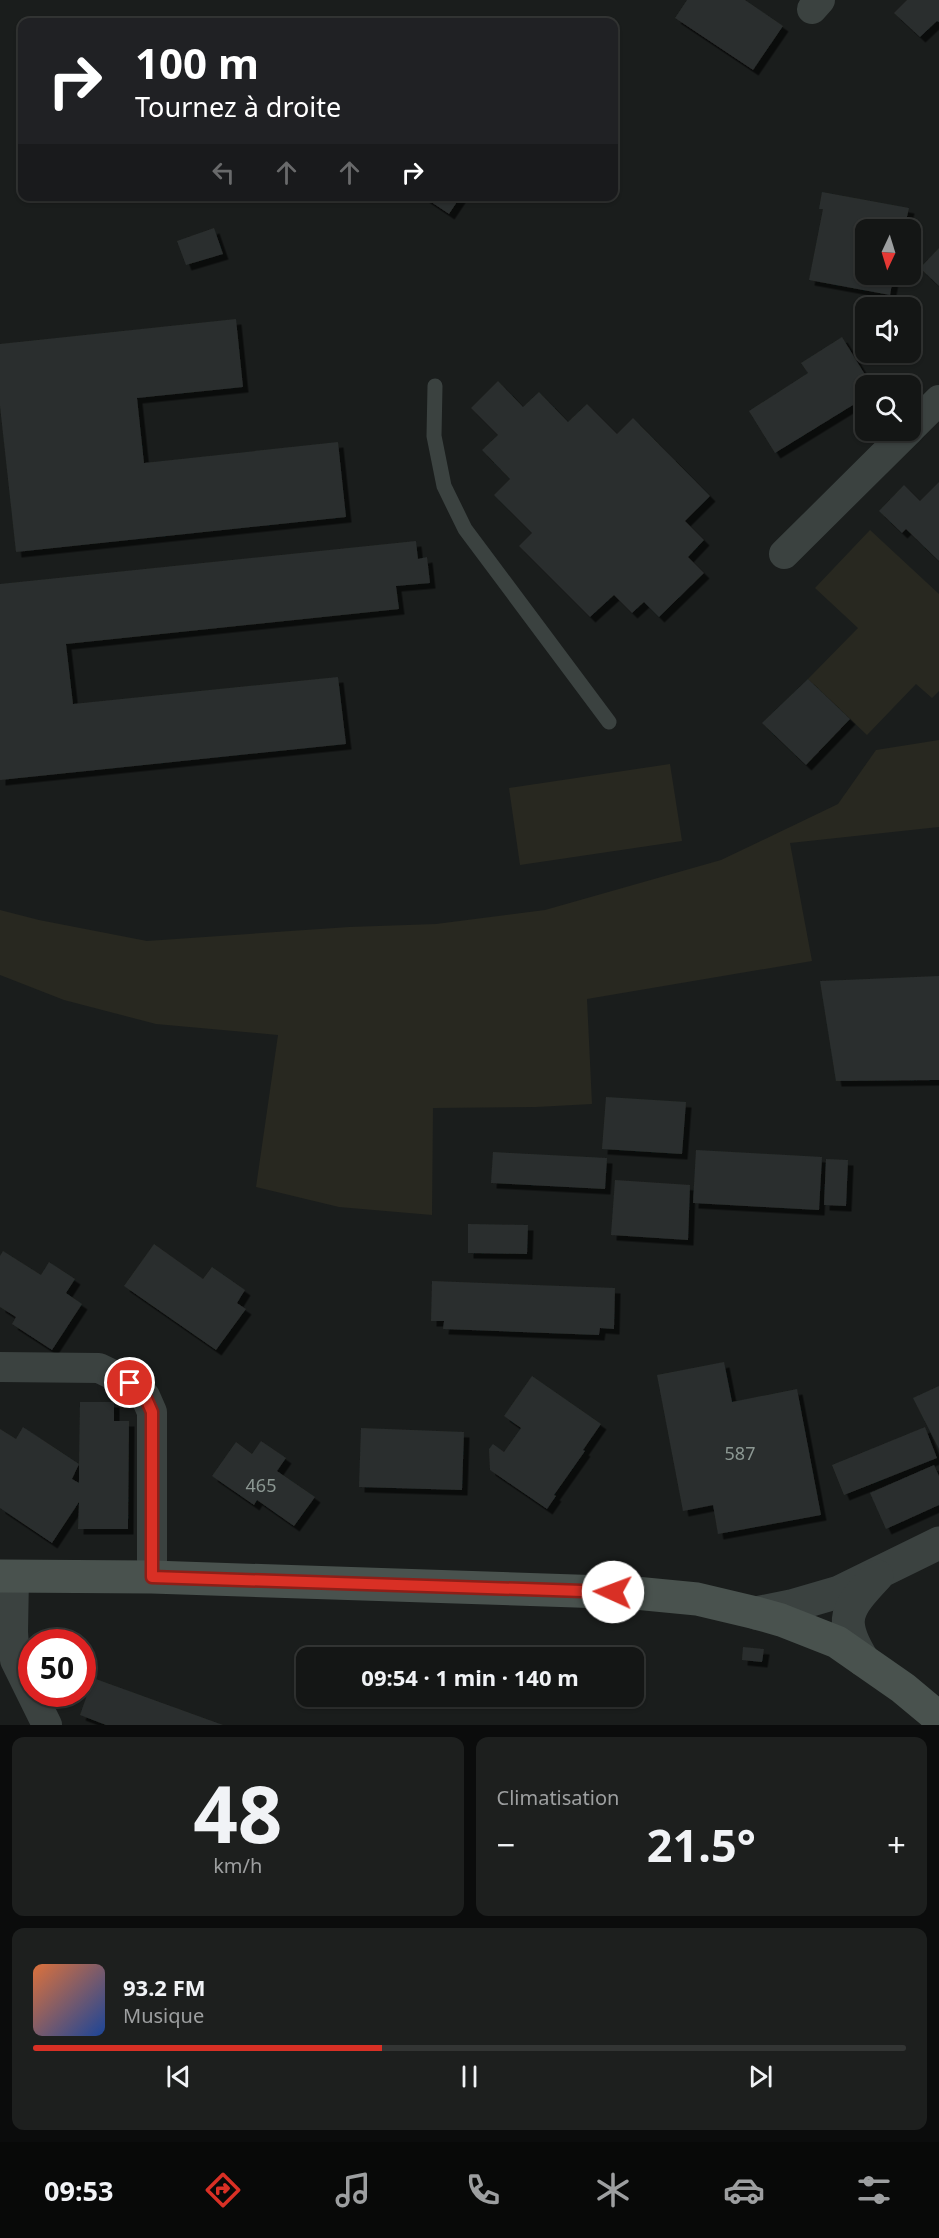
<!DOCTYPE html>
<html lang="fr">
<meta charset="utf-8">
<style>
:root{--surface:#141615;--page:#1d1f1e;--text:#f1f3f6;--muted:#9d9fa0;--line:#333534;--accent:#d93025}
body{margin:0;font-family:"Noto Sans",sans-serif;background:var(--page);color:var(--text);height:100vh;display:flex;flex-direction:column;font-size:22px;white-space:nowrap}
*{box-sizing:border-box;margin:0}
p{font-size:20px;color:var(--muted)}
.icon{flex:none;width:33px;height:33px;fill:none;stroke:currentColor;stroke-width:2;stroke-linecap:round;stroke-linejoin:round}
.map{position:relative;height:1725px;overflow:hidden}
.drawer{display:flex;flex-direction:column;gap:12px;padding:12px;background:#0b0c0c;flex:1}
.drawer>*{flex:none}
.top-card{position:absolute;left:18px;top:18px;width:600px;height:183px;border-radius:12px;box-shadow:0 2px 4px #0004,0 0 0 2px var(--line);background:#202124;color:#fff;overflow:hidden}
.needle{width:39px;rotate:184deg}
.controls{position:absolute;left:855px;top:219px;display:grid;gap:12px}
.controls a{display:grid;place-items:center;width:66px;height:66px;border-radius:12px;background:var(--surface);box-shadow:0 2px 4px #0004,0 0 0 2px var(--line);font-size:30px}
.speed{position:absolute;left:18px;top:1629px;display:flex;gap:12px;font-size:30px;font-weight:700;text-align:center}
.speed>*{display:grid;place-content:center;width:78px;height:78px;border-radius:50%;background:var(--surface);box-shadow:0 2px 4px #0004,0 0 0 2px var(--line);line-height:1}
.speed .limit{border:9px solid #d22;background:#fff;color:#111}
.pin{position:absolute;display:grid;place-items:center;width:51px;height:51px;color:#fff;margin:-26px;border:3px solid #fff;border-radius:50%;box-shadow:0 2px 6px #0007}
.me{position:absolute;width:66px;margin:-33px;rotate:272deg;stroke-linejoin:round;filter:drop-shadow(0 0 4px #0008)}
.turn{display:flex;align-items:center;gap:21px;height:126px;padding:0 18px;font-size:27px}
.turn .icon{width:78px;height:78px;stroke-width:2.5}
.turn b{display:block;font-size:42px;line-height:51px}
.lanes{display:flex;align-items:center;height:57px;padding:0 18px;background:#0003;justify-content:center;gap:30px;direction:ltr}
.lanes .off{opacity:.35}
.big{font-size:45px;font-weight:700;line-height:1.1}
.drawer .card{flex:1;display:flex;flex-direction:column;justify-content:center;gap:9px;min-width:0;padding:0 21px;border-radius:12px;background:var(--page)}
.drawer .dial{align-items:center;gap:0}
.dial b{font-size:78px;line-height:1}
.song{display:flex;align-items:center;gap:18px}
.cover{width:72px;height:72px;border-radius:9px;background:linear-gradient(135deg,hsl(20 70% 55%),hsl(220 70% 35%))}
.played{height:6px;border-radius:3px;background:linear-gradient(90deg,var(--accent) 40%,var(--line) 40%)}
.keys{display:flex;justify-content:space-around;direction:ltr}
.heat{display:flex;justify-content:space-between;align-items:center;font-size:33px;direction:ltr}
.drawer .tiles{flex:1;display:grid;gap:12px;grid-template-columns:1fr 1fr}
.card:last-child{grid-column:span 2}
.trip{position:absolute;left:296px;top:1647px;width:348px;height:60px;border-radius:12px;background:var(--surface);box-shadow:0 2px 4px #0004,0 0 0 2px var(--line);font-weight:700;line-height:60px;text-align:center}
.dock{display:flex;height:96px;justify-content:space-around;align-items:center;background:#080908;color:var(--muted)}
.dock .icon{width:42px;height:42px}
.dock .selected{color:var(--accent)}
.dock b{font-size:27px;color:var(--text)}
.map>svg:first-child{display:block}
.green{fill:#282820}
.building{fill:#2a2e2d;fill-rule:evenodd;filter:url(#shadow)}
.lines{fill:none;stroke-linecap:round;stroke-linejoin:round}
.service{stroke:#3b4240;stroke-width:15}
.minor{stroke:#3b4240;stroke-width:30}
.tertiary{stroke:#3b4240;stroke-width:33}
.secondary{stroke:#49524e;stroke-width:33}
.route-casing{stroke:#8d1f18;stroke-width:15}
.route{stroke:#d93025;stroke-width:10}
.labels{text-anchor:middle;dominant-baseline:central;stroke-width:6;stroke-linejoin:round;paint-order:stroke}
.number-label{font-size:18px;fill:#8c9893}
</style>
<div class="map">
<svg width="939" height="1725" viewBox="0 0 939 1725">
<defs>
<filter id="shadow"><feDropShadow dx="5.5" dy="5.5" stdDeviation="0" flood-color="#0009"/></filter>
</defs>
<rect width="100%" height="100%" fill="#1a1d1c"/>
<g class="green">
<polygon points="870,530 939,594 939,691 932,698 916,684 867,735 808,679 858,628 815,588"/>
<polygon points="939,740 939,827 790,843 812,961 587,999 592,1104 536,1107 433,1108 432,1215 339,1207 256,1187 278,1035 156,1024 64,1000 0,975 0,910 39,920 147,941 349,927 436,924 545,910 721,860 838,804 876,750"/>
<polygon points="670,764 682,841 520,865 509,788"/>
</g>
<g class="building">
<polygon points="687,0 745,0 783,26 753,70 675,18"/>
<polygon points="907,0 939,0 939,22 937,21 920,37 894,13"/>
<polygon points="822,192 909,208 904,230 866,230 866,274 894,274 890,295 809,280 823,209 819,209"/>
<polygon points="422,196 461,196 449,214"/>
<polygon points="214,228 223,254 186,265 177,241"/>
<polygon points="939,248 939,286 920,268"/>
<polygon points="236,319 243,387 137,398 144,463 338,442 346,517 16,552 0,406 0,344"/>
<polygon points="842,337 872,386 866,386 866,397 775,453 749,411 808,373 801,363"/>
<polygon points="498,381 523,407 539,392 568,422 587,404 617,434 633,418 710,496 685,521 704,540 688,557 704,573 659,617 644,602 632,613 614,595 590,617 519,546 532,533 494,495 510,479 482,450 498,435 471,408"/>
<polygon points="939,482 939,561 906,529 902,533 879,511 904,485 920,501"/>
<polygon points="416,541 418,559 427,557 430,583 396,586 399,609 66,644 73,704 338,677 346,744 0,780 0,584"/>
<polygon points="808,679 850,719 806,765 762,723"/>
<polygon points="939,976 939,1080 836,1081 820,981"/>
<polygon points="606,1097 686,1102 682,1154 602,1149"/>
<polygon points="696,1150 822,1157 819,1210 693,1203"/>
<polygon points="493,1152 607,1158 605,1189 491,1183"/>
<polygon points="826,1159 848,1160 846,1206 824,1205"/>
<polygon points="615,1180 690,1185 688,1240 611,1235"/>
<polygon points="468,1224 528,1225 527,1254 468,1253"/>
<polygon points="154,1244 203,1279 212,1267 245,1290 237,1303 246,1309 216,1350 124,1286"/>
<polygon points="3,1251 41,1275 49,1262 75,1279 66,1293 82,1304 52,1350 12,1324 16,1317 0,1307 0,1256"/>
<polygon points="432,1281 615,1288 614,1329 600,1328 599,1335 443,1329 444,1321 431,1321"/>
<polygon points="724,1362 732,1402 797,1389 821,1515 718,1534 713,1505 683,1511 657,1375"/>
<polygon points="532,1376 601,1424 583,1450 585,1451 554,1495 556,1496 547,1509 490,1470 489,1449 493,1444 504,1452 521,1428 504,1416"/>
<polygon points="939,1386 939,1449 913,1398"/>
<path d="M80 1402H114V1421H129L128 1529H78L79 1502 52 1543 0 1508V1429L16 1439 23 1427 79 1464ZM79 1464V1483L72 1479Z"/>
<polygon points="925,1427 937,1458 844,1495 832,1465"/>
<polygon points="361,1428 464,1432 462,1490 359,1487"/>
<polygon points="261,1441 286,1458 277,1471 315,1497 294,1526 257,1500 254,1505 212,1476 236,1442 252,1454"/>
<polygon points="934,1465 939,1476 939,1505 886,1529 870,1493"/>
<polygon points="743,1647 764,1649 762,1662 742,1660"/>
<polygon points="93,1678 223,1725 106,1725 80,1715"/>
</g>
<g class="lines">
<polyline class="service" points="435,386 434,436 444,486 465,529 609,722"/>
<g class="minor">
<polyline points="812,9 820,0"/>
<polyline points="910,429 939,400"/>
<polyline points="784,554 909,430"/>
<polyline points="0,1367 99,1368 130,1383 145,1396 152,1412 152,1577"/>
<polyline points="14,1576 13,1632 15,1660 47,1725"/>
</g>
<g class="tertiary">
<polyline points="756,1613 791,1606 839,1592 939,1543"/>
<path d="M863 1660C838 1620 846 1609 877 1576"/>
</g>
<polyline class="secondary" points="0,1576 152,1577 635,1593 697,1599 756,1613 781,1620 837,1642 903,1688 939,1718"/>
</g>
<g class="lines">
<defs>
<polyline id="route" points="130,1383 145,1396 152,1412 152,1577 613,1592"/>
</defs>
<use href="#route" class="route-casing"/>
<use href="#route" class="route"/>
</g>
<g class="labels">
<g class="number-label">
<text x="740" y="1453">587</text>
<text x="261" y="1485">465</text>
</g>
</g>
</svg>
<div class="controls">
<a><svg class="needle" viewBox="-14 -14 28 28"><path d="M0-13l5 13h-10z" fill="#e53935"/><path d="M0 13l5-13h-10z" fill="#9d9fa0"/></svg></a>
<a><svg class="icon" aria-label="sound" viewBox="0 0 24 24"><path d="M4 9h4l5-4v14l-5-4H4zM17 9q2 3 0 6"/></svg></a>
<a><svg class="icon" aria-label="search" viewBox="0 0 24 24"><circle cx="10" cy="10" r="6"/><path d="M15 15l6 6"/></svg></a>
</div>
<div class="speed"><div class="limit">50</div></div>
<div class="pin" style="left:130px;top:1383px;background:#d93025"><svg class="icon" aria-label="arrive" viewBox="0 0 24 24"><path d="M6 21V4h12l-3 4 3 4H6"/></svg></div>
<svg class="me" style="left:613px;top:1592px" viewBox="-20 -20 40 40"><circle r="19" fill="#fff"/><path d="M0-13L10 11 0 6-10 11z" fill="#d93025"/></svg>
<div class="trip">09:54 · 1 min · 140 m</div>
<div class="top-card">
<div class="turn"><svg class="icon" aria-label="right" viewBox="0 0 24 24"><path d="M7 20v-9h11M14 6l5 5-5 5"/></svg><div><b>100 m</b>Tournez à droite</div></div>
<div class="lanes"><svg class="icon off" aria-label="left" viewBox="0 0 24 24"><path d="M17 20v-9H6M10 6l-5 5 5 5"/></svg><svg class="icon off" aria-label="ahead" viewBox="0 0 24 24"><path d="M12 20V5M6 11l6-6 6 6"/></svg><svg class="icon off" aria-label="ahead" viewBox="0 0 24 24"><path d="M12 20V5M6 11l6-6 6 6"/></svg><svg class="icon" aria-label="right" viewBox="0 0 24 24"><path d="M7 20v-9h11M14 6l5 5-5 5"/></svg></div>
</div>
</div>
<section class="drawer">
<div class="tiles">
<div class="card dial"><b>48</b><p>km/h</p></div>
<div class="card"><p>Climatisation</p>
<div class="heat"><a>−</a><b class="big">21.5°</b><a>+</a></div>
</div>
<div class="card">
<div class="song"><i class="cover"></i><div><b>93.2 FM</b><p>Musique</p></div></div>
<div class="played"></div>
<div class="keys"><svg class="icon" aria-label="previous" viewBox="0 0 24 24"><path d="M18 5L8 12l10 7zM5 5v14"/></svg><svg class="icon" aria-label="pause" viewBox="0 0 24 24"><path d="M8 5v14M16 5v14"/></svg><svg class="icon" aria-label="next" viewBox="0 0 24 24"><path d="M6 5l10 7-10 7zM19 5v14"/></svg></div>
</div>
</div>
</section>
<nav class="dock">
<b>09:53</b>
<svg class="icon selected" aria-label="directions" viewBox="0 0 24 24"><path d="M12 3l9 9-9 9-9-9zM9 14v-3h6M13 9l2 2-2 2"/></svg>
<svg class="icon" aria-label="music" viewBox="0 0 24 24"><path d="M9 18V5l10-2v13"/><circle cx="6" cy="18" r="3"/><circle cx="16" cy="16" r="3"/></svg>
<svg class="icon" aria-label="phone" viewBox="0 0 24 24"><path d="M5 4h4l2 5-3 2q2 4 5 5l2-3 5 2v4C11 20 4 13 5 4z"/></svg>
<svg class="icon" aria-label="climate" viewBox="0 0 24 24"><path d="M12 3v18M4 7l16 10M4 17L20 7"/></svg>
<svg class="icon" aria-label="car" viewBox="0 0 24 24"><path d="M5 17H2v-5l4-1 3-4h7l3 4 3 1v5h-3M9 17h6M6 11h13"/><circle cx="7" cy="17" r="2"/><circle cx="17" cy="17" r="2"/></svg>
<svg class="icon" aria-label="filters" viewBox="0 0 24 24"><path d="M4 7h16M4 17h16"/><circle cx="9" cy="7" r="2"/><circle cx="15" cy="17" r="2"/></svg>
</nav>
